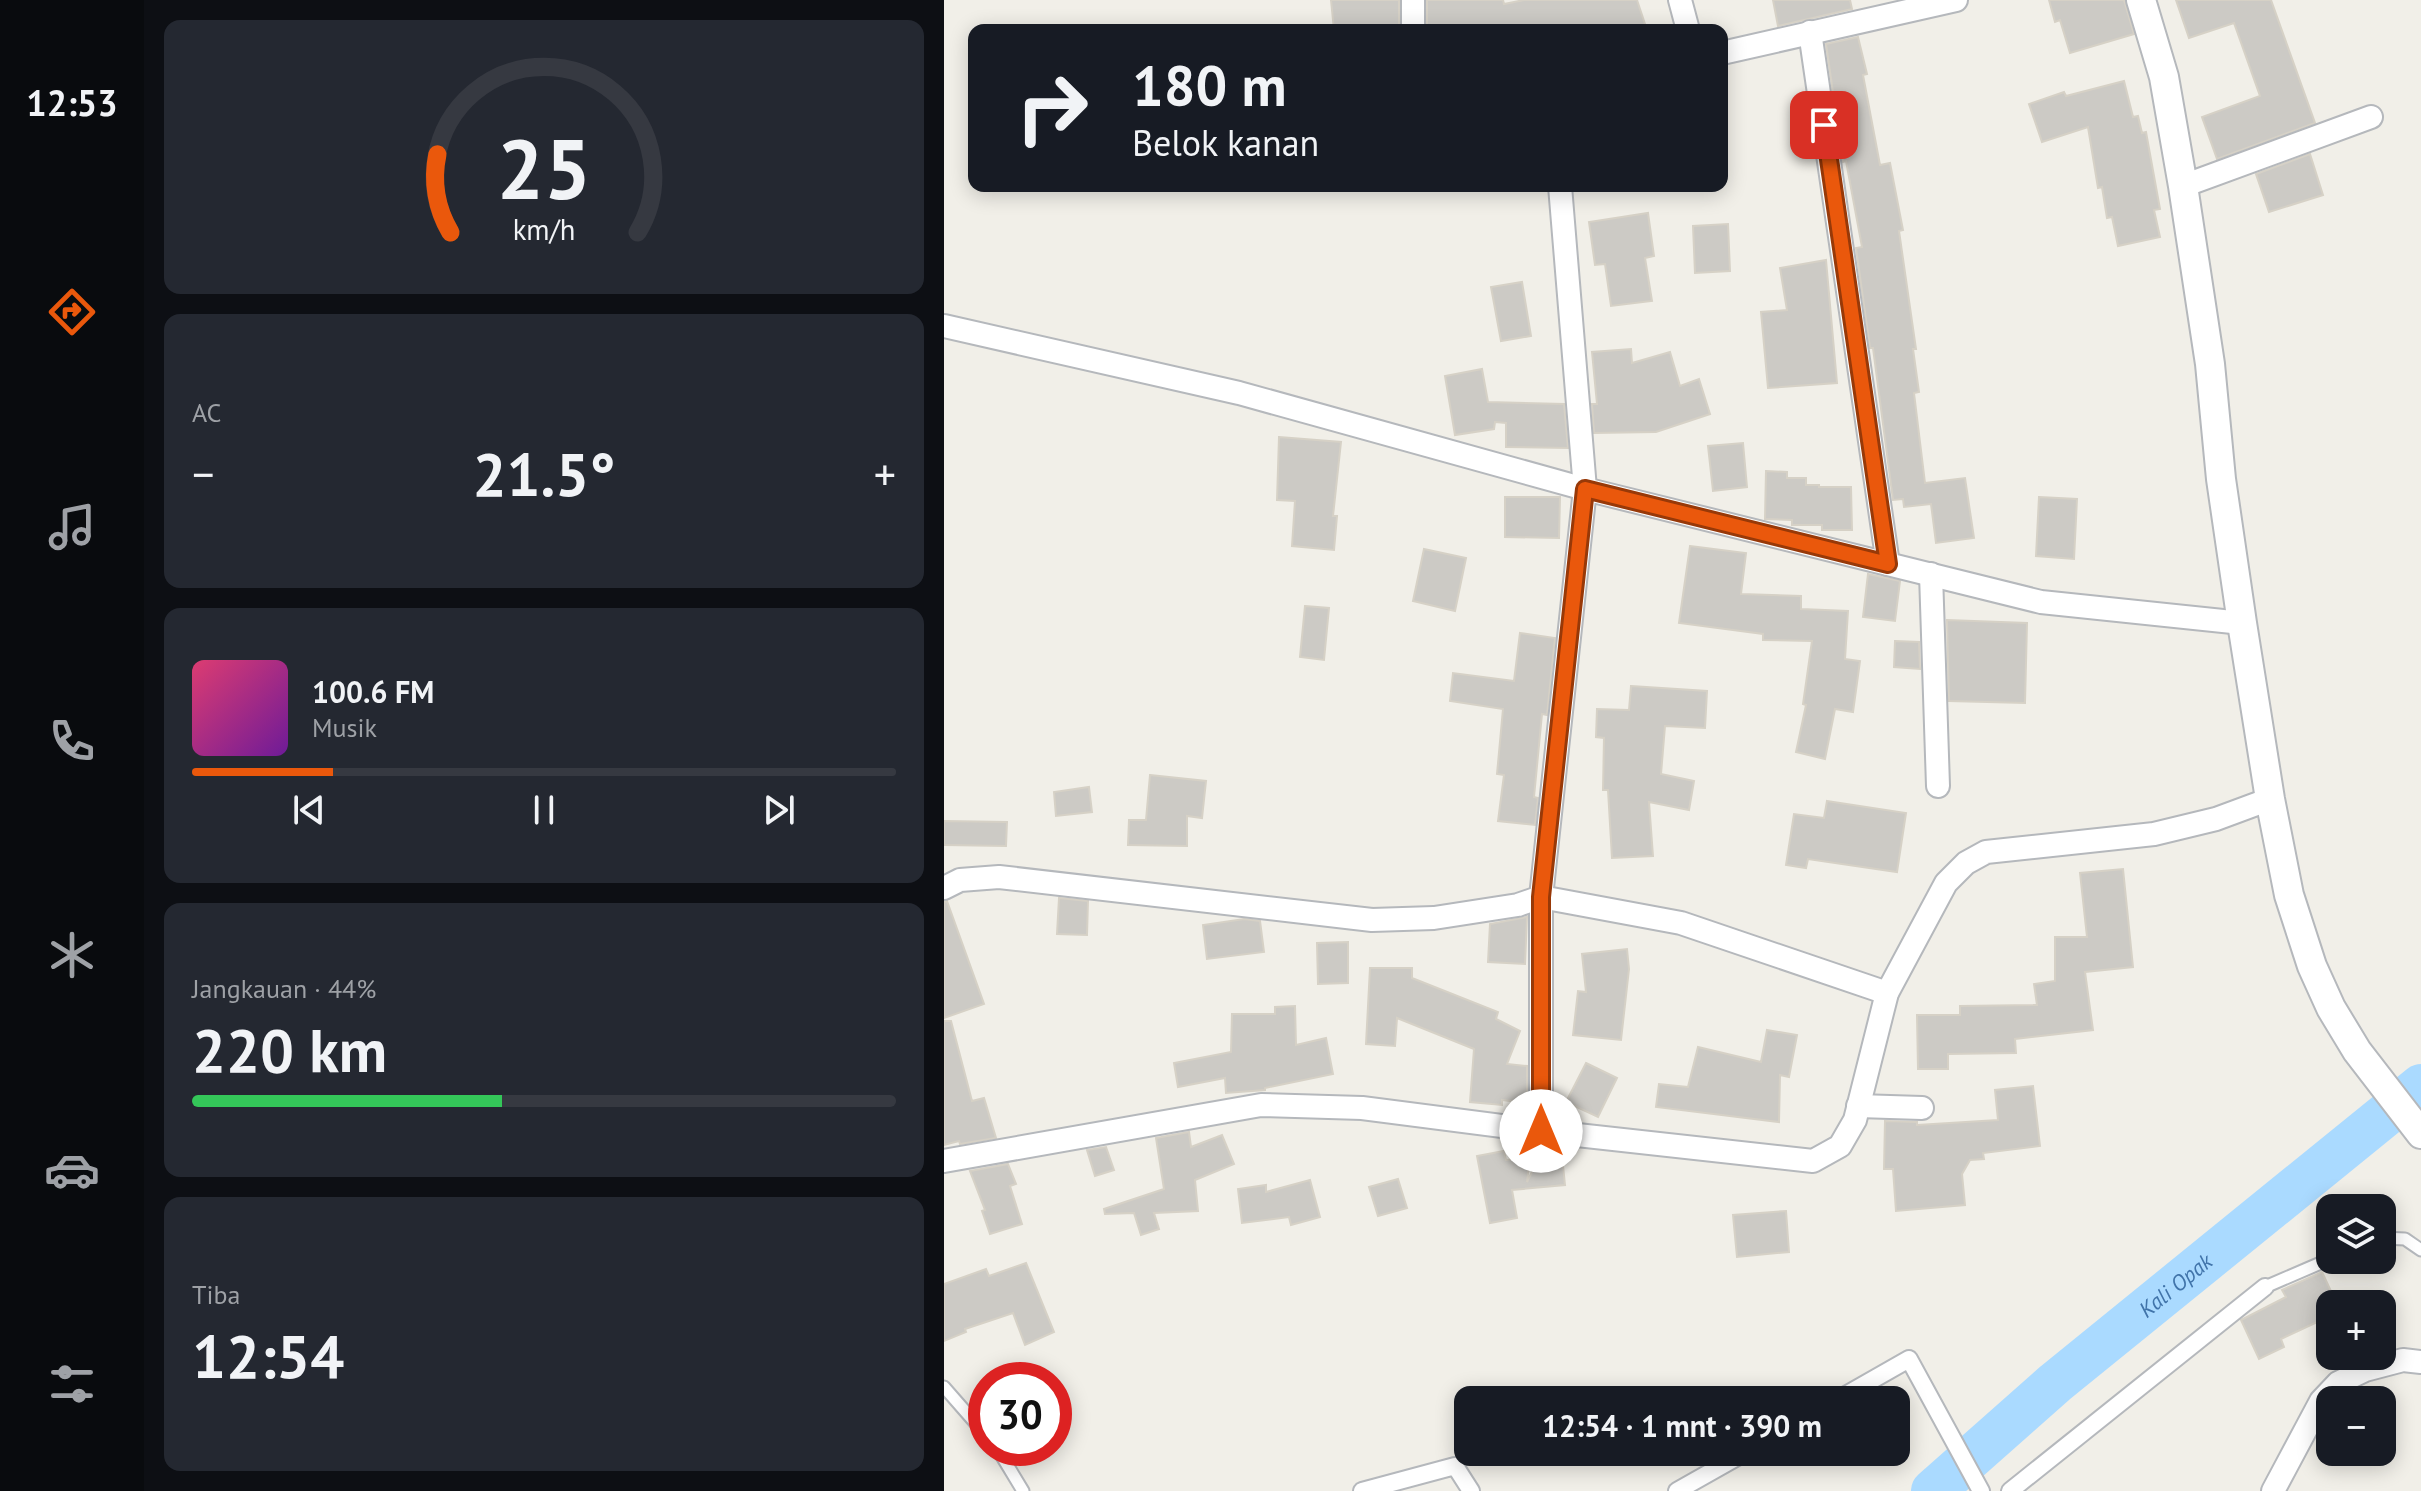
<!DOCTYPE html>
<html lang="id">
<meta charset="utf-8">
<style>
:root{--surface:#171b24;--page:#242831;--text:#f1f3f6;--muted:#9ea1a6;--line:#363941;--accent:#ea580c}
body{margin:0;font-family:"PT Sans",sans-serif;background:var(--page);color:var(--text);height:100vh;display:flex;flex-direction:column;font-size:30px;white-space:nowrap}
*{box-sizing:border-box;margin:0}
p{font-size:26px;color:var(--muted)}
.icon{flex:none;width:44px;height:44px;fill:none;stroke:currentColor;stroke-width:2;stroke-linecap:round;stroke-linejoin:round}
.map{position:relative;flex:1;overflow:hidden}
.panel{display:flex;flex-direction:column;gap:20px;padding:20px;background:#0d0f14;width:800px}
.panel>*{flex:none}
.top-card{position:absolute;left:24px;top:24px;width:760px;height:168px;border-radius:16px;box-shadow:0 4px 20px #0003;background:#171b24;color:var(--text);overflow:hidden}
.buttons{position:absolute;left:1372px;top:1194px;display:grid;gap:16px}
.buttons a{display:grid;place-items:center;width:80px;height:80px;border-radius:16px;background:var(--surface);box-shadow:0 4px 20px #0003;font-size:40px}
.speed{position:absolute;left:24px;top:1362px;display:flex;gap:16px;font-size:40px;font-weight:700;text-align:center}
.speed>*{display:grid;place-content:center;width:104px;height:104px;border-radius:50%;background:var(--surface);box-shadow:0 4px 20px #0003;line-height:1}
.speed .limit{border:12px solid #d22;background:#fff;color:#111}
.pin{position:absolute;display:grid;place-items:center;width:68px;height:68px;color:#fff;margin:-34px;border-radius:16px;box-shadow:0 4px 12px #0006}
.me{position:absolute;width:88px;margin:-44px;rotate:0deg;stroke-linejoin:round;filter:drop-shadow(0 0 6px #0008)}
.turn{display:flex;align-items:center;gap:28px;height:168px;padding:0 32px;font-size:36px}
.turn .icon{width:104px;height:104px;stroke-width:2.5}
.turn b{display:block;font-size:56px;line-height:68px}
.big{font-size:60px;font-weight:700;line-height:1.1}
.panel .card{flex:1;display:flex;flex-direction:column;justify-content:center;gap:12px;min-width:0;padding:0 28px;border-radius:16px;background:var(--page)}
.panel .dial{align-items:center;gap:0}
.dial svg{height:208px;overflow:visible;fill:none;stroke:var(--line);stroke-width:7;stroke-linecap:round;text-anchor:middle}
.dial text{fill:var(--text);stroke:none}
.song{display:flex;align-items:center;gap:24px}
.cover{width:96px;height:96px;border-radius:12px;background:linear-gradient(135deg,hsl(340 70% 55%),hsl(280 70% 35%))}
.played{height:8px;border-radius:4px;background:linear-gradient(90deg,var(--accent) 20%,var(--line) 20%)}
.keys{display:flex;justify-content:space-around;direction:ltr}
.heat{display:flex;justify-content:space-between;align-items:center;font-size:44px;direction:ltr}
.charge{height:12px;border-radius:6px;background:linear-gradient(90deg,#34c759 44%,var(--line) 0)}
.trip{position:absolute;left:510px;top:1386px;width:456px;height:80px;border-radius:16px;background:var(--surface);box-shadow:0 4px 20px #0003;font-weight:700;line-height:80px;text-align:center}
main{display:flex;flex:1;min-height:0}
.dock{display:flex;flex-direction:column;width:144px;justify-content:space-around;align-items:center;background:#090b0e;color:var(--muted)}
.dock .icon{width:56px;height:56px}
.dock .current{color:var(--accent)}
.dock b{font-size:36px;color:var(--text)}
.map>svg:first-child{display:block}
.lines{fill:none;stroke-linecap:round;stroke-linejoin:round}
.river{stroke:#aadaff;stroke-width:44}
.building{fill:#cccac5;stroke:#d6d1c6;stroke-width:2}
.service-casing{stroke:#b5b8bc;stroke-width:15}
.pedestrian-casing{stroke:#b5b8bc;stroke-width:20}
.minor-casing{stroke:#b5b8bc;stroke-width:26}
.tertiary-casing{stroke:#b5b8bc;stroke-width:32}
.service{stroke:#fff;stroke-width:11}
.pedestrian{stroke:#fff;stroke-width:16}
.minor{stroke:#fff;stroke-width:22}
.tertiary{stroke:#fff;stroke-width:28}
.route-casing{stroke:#983908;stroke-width:20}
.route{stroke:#ea580c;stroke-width:14}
.labels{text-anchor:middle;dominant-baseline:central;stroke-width:7;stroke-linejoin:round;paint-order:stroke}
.water-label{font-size:22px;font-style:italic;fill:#4174aa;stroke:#fff}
</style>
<main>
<nav class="dock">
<b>12:53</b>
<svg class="icon current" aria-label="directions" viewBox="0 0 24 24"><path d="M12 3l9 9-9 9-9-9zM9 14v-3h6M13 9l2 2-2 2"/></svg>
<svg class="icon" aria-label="music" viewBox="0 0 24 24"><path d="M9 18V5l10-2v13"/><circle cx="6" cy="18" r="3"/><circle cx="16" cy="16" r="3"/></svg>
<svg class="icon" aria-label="phone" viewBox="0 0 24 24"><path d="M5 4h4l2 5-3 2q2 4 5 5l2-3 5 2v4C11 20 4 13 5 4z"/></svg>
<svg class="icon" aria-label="climate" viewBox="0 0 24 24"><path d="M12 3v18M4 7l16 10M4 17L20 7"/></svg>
<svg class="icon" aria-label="car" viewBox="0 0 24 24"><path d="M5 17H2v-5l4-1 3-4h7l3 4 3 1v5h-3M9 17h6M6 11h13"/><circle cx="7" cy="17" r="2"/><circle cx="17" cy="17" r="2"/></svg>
<svg class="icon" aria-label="filters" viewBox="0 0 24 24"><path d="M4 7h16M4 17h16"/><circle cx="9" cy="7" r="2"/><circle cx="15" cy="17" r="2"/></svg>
</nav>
<section class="panel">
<div class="card dial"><svg viewBox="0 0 100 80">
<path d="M14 69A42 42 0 1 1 86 69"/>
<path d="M14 69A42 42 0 0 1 9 39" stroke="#ea580c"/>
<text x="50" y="56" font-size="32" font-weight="700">25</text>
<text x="50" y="72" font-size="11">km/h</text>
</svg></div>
<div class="card"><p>AC</p>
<div class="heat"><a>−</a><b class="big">21.5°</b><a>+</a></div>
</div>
<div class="card">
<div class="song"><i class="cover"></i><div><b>100.6 FM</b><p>Musik</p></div></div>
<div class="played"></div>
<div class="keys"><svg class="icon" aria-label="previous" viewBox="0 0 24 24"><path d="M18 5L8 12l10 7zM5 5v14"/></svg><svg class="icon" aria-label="pause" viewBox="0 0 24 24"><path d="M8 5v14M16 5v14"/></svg><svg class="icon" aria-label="next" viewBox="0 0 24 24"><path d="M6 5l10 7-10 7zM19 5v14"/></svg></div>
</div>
<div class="card"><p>Jangkauan · 44%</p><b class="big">220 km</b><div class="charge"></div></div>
<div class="card"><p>Tiba</p><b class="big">12:54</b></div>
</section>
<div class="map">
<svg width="1477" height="1491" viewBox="0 0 1477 1491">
<rect width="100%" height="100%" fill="#f1efe8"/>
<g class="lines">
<path class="river" id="s1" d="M989 1491 1111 1383 1477 1086"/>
</g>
<g class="building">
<polygon points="387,0 455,0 455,29 390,30"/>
<polygon points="483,0 559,0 560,4 580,0 693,0 703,30 488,30 487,25 483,26"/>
<polygon points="829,0 906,0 908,9 834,26"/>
<polygon points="1105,0 1180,0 1190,34 1126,53 1116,20 1111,22"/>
<polygon points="1232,0 1327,0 1371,123 1273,159 1258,117 1316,96 1290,23 1245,38"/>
<polygon points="914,37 923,74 919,75 936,165 946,163 959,230 955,231 972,349 969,349 975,392 970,393 981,483 1021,478 1030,538 992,543 987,504 960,507 959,499 949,500 929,348 926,348 912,248 918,247 902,161 899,162 882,44"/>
<polygon points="1180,81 1189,117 1194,116 1198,133 1202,132 1216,209 1210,210 1216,237 1174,246 1168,217 1163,218 1158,187 1154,188 1144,127 1098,142 1085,104 1120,92 1122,96"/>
<polygon points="1366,154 1379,195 1325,212 1312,174"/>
<polygon points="704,213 710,256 701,258 708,301 667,306 661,264 651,265 645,222"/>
<polygon points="784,224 786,271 751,273 749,226"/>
<polygon points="882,260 893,383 824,388 817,312 843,310 836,268"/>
<polygon points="578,282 587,336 557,341 547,287"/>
<polygon points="687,349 688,363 726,352 736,386 755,379 766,414 712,432 650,433 648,404 653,404 648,352"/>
<polygon points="538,369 544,402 620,404 624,448 562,447 562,423 551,422 550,429 511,435 501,376"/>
<polygon points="335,437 397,442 389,516 393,516 390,550 348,546 351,501 333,500"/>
<polygon points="799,443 803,487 769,491 764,446"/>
<polygon points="822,471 843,472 843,478 862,478 862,485 875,485 875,487 907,487 908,530 878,530 878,525 848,525 848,520 821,519"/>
<polygon points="561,497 616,497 615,538 561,537"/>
<polygon points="1095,497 1133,499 1130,559 1092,556"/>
<polygon points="746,546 802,553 797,594 857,596 857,609 904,611 901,659 916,661 909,712 891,709 881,759 852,752 862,705 859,704 868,641 819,640 819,634 735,623"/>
<polygon points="480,549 522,558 511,611 469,601"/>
<polygon points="924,574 956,581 951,621 919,617"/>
<polygon points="361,606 385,608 380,660 356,657"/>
<polygon points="1003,620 1083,623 1081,703 1005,701"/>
<polygon points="576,633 611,638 603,715 598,714 590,797 594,798 591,825 554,821 560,775 553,774 559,709 506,701 509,673 570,681"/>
<polygon points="951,641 975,642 976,669 950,667"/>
<polygon points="687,686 763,691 761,728 721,726 717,774 750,781 745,810 705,802 709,856 668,858 664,790 659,790 660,738 652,737 653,709 685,710"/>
<polygon points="206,775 262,781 258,818 243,816 243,846 184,845 185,820 202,820"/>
<polygon points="145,787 148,812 112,816 110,792"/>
<polygon points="883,801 962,813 953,872 864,859 862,868 842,865 850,814 880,818"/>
<polygon points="0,821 63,822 62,846 0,845"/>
<polygon points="1179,869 1189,967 1141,972 1149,1030 1071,1039 1072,1053 1004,1054 1004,1069 974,1069 973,1015 1016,1015 1016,1006 1093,1005 1090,984 1111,981 1111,937 1143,937 1136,873"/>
<polygon points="115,898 144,901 143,935 113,934"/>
<polygon points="3,901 40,1004 0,1018 0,902"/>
<polygon points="583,917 581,964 544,962 546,924"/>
<polygon points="300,919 316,921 320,952 263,959 259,925"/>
<polygon points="404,942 404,983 374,984 373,943"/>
<polygon points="683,949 685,969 677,1040 629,1035 634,991 642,992 638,954"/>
<polygon points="426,968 468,968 468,978 554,1012 552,1019 576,1031 563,1064 583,1066 583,1103 558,1100 558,1105 526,1102 530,1049 453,1018 451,1046 422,1044"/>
<polygon points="351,1006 352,1045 382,1038 389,1074 321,1088 321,1090 282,1093 281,1078 234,1087 230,1063 287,1052 288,1014 331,1014 331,1007"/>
<polygon points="0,1021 7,1021 28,1101 40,1098 52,1138 16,1144 15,1141 0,1145"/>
<polygon points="823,1030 853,1035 845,1077 836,1075 835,1122 712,1107 715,1084 744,1087 754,1047 817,1062"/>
<polygon points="642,1063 673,1078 654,1117 622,1102"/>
<polygon points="1089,1086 1096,1146 1039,1153 1040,1159 1026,1160 1018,1174 1021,1205 952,1211 949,1169 940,1169 941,1121 973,1122 973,1125 1054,1120 1051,1090"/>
<polygon points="245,1132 247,1147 278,1135 290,1164 251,1180 254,1211 210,1213 215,1229 197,1235 190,1213 161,1214 160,1209 220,1189 212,1138"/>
<polygon points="162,1147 170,1170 151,1176 143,1150"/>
<polygon points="560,1151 562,1160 586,1158 583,1182 595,1157 618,1156 621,1185 568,1190 573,1218 546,1223 533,1156"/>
<polygon points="64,1164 72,1184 66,1186 78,1224 46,1234 38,1211 41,1210 26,1171"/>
<polygon points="454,1179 463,1208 434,1216 425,1187"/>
<polygon points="366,1180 376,1217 347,1225 345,1217 298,1223 294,1189 322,1185 322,1192"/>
<polygon points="842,1211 845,1252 793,1257 789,1215"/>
<polygon points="82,1263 110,1332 81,1345 69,1313 21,1329 22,1332 0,1341 0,1284 42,1269 45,1276"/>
<polygon points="1378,1272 1393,1304 1386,1304 1386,1316 1337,1339 1340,1347 1315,1359 1297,1320 1342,1297 1338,1290"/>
</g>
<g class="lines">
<defs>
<g id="service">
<polyline points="1438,1238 1461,1239 1477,1250"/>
<polyline points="1321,1287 1386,1259"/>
<polyline points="0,1387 42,1435"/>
<polyline points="53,1448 79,1491"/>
</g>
<g id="pedestrian">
<polyline points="893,1400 965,1359 1037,1491"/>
<polyline points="418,1491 511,1466 527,1491"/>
<polyline points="733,1491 802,1452"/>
<polyline points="1066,1491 1321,1287"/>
</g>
<g id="minor">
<polyline points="469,0 469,30"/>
<polyline points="736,0 744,30"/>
<polyline points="866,32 944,564"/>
<polyline points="778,53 1012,0"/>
<polyline points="1239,186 1427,117"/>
<polyline points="0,326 295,393 641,489 1097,602 1298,623"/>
<polyline points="987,574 994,786"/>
<polyline points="0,888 16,880 55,877 428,920 490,918 574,905 597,897 737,923 943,993"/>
<polyline points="914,1106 978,1108"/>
<polyline points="597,1131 597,897 641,489 616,186"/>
<polyline points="0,1161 317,1105 418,1108 597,1131 869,1161 896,1146 911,1120 943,993 1002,883 1022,863 1042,852 1210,834 1272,819 1326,799"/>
<polyline points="1329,1491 1377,1401 1394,1383 1421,1370 1459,1360 1477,1362"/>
</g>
<polyline id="tertiary" points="1197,0 1220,77 1239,186 1266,364 1277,479 1298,623 1326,799 1345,895 1368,966 1387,1008 1413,1051 1477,1134"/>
</defs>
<use href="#service" class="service-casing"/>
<use href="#pedestrian" class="pedestrian-casing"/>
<use href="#minor" class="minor-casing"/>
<use href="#tertiary" class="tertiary-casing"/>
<use href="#service" class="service"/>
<use href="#pedestrian" class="pedestrian"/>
<use href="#minor" class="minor"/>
<use href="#tertiary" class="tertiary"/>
</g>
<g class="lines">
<defs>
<polyline id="route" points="597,1131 597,897 641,489 944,564 880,125"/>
</defs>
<use href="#route" class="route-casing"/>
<use href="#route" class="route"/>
</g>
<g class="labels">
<g class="water-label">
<text stroke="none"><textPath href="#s1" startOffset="318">Kali Opak</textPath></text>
</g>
</g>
</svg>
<div class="buttons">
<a><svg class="icon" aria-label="layers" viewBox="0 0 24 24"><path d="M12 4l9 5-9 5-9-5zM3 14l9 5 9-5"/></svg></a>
<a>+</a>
<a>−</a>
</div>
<div class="speed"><div class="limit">30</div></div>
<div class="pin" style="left:880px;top:125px;background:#d93025"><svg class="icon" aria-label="arrive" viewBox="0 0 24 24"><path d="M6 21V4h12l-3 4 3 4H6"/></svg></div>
<svg class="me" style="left:597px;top:1131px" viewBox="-20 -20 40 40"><circle r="19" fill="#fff"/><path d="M0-13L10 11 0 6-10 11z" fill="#ea580c"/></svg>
<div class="trip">12:54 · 1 mnt · 390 m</div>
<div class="top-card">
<div class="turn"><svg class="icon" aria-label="right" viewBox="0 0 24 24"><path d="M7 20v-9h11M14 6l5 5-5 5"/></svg><div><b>180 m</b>Belok kanan</div></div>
</div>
</div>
</main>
